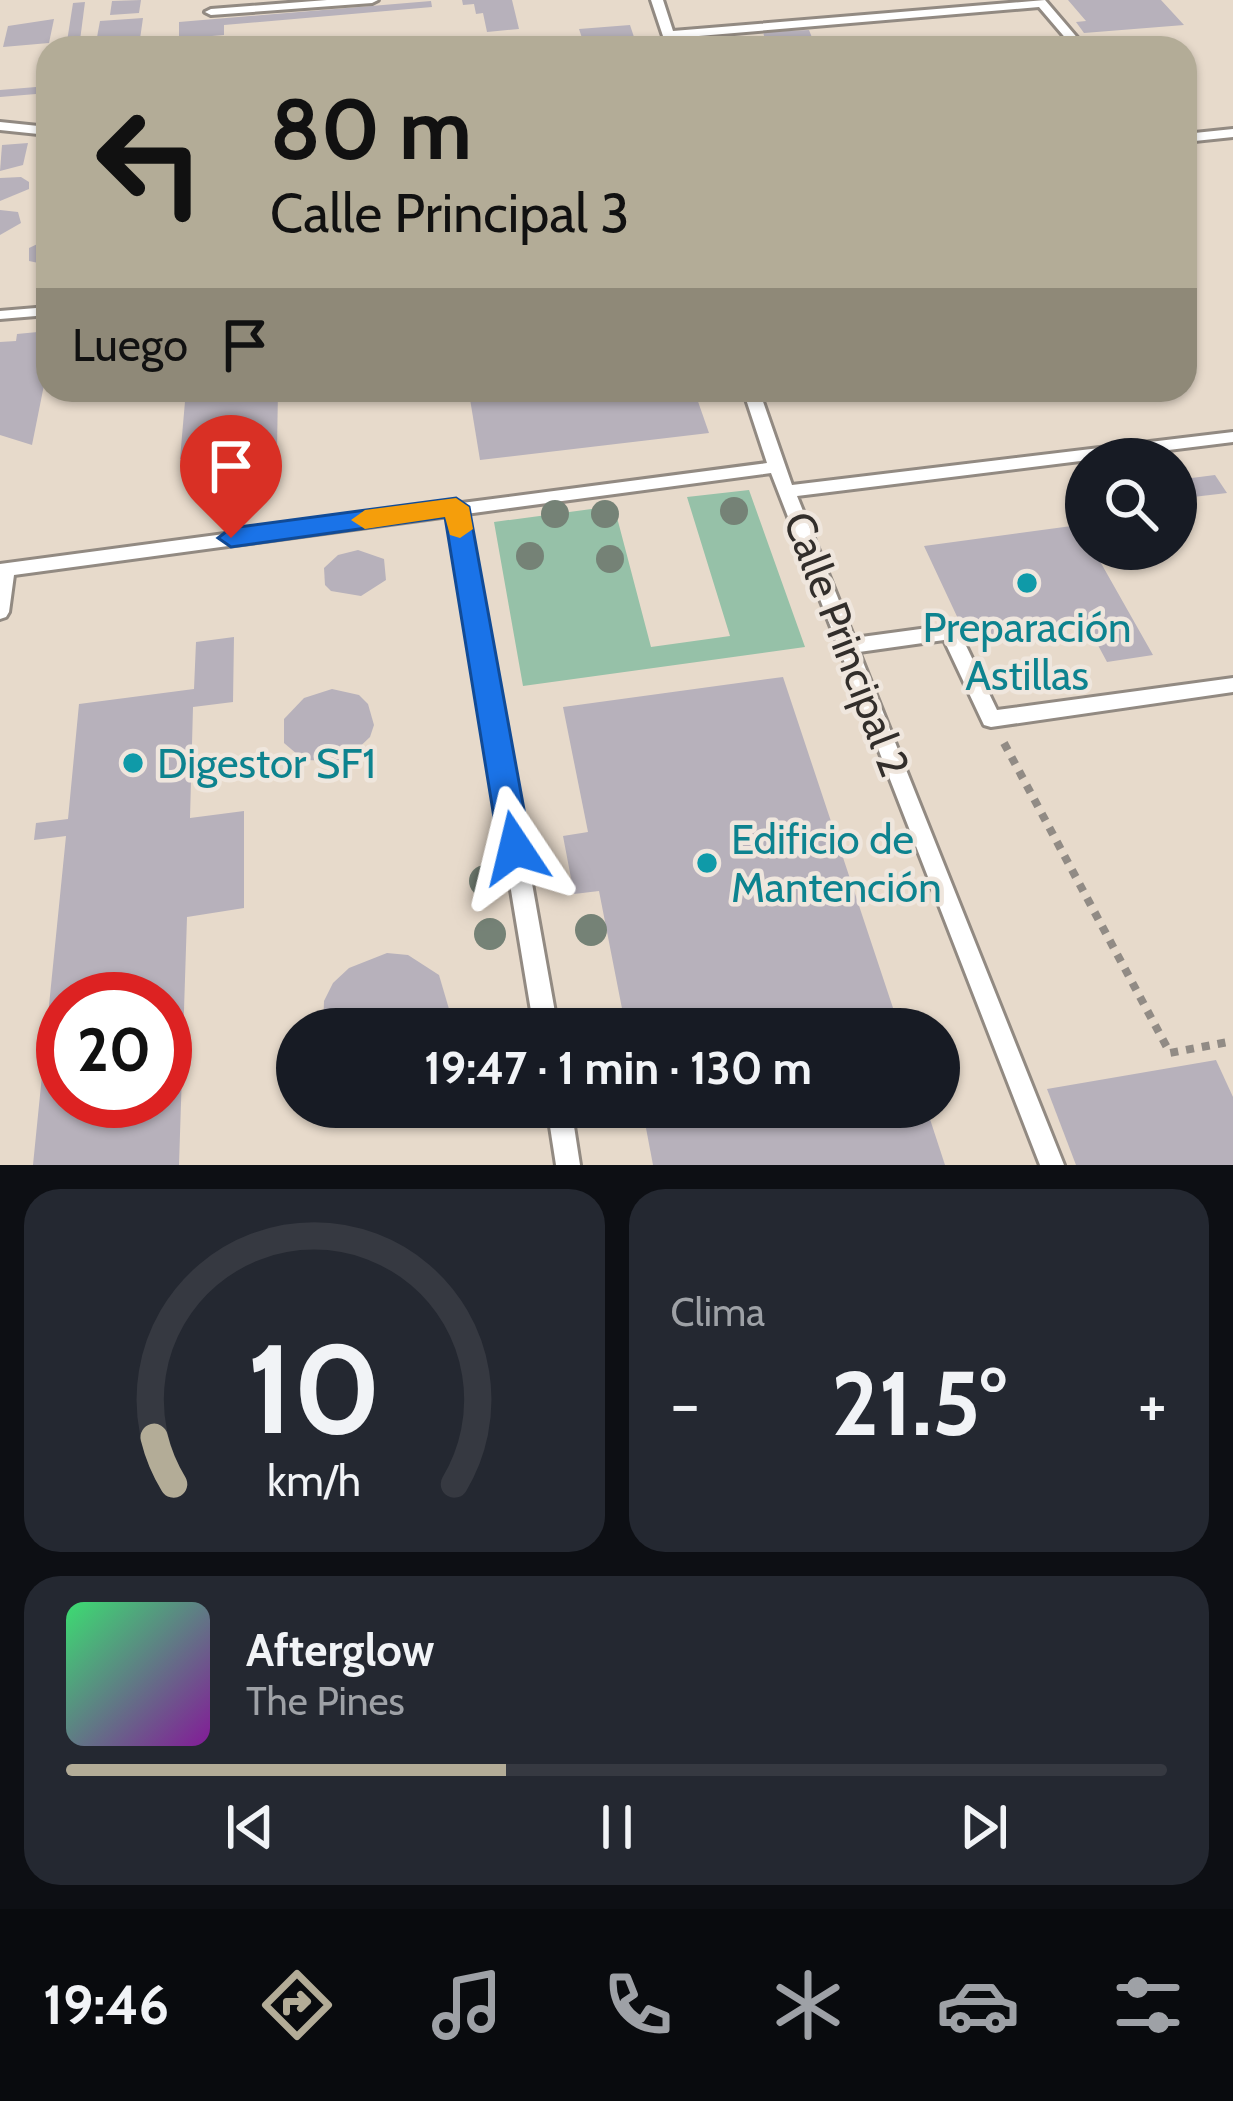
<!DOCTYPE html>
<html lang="es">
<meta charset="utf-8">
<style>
:root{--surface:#171b24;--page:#242831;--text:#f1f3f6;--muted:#9ea1a6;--line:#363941;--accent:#b3ac97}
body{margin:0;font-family:Cabin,sans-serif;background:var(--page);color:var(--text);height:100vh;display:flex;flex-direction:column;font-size:45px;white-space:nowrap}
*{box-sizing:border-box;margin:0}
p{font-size:39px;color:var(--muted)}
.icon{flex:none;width:66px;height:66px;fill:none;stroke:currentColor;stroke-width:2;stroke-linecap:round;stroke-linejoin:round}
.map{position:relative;height:1165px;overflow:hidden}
.side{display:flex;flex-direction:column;gap:24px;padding:24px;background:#0d0f14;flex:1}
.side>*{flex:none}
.hud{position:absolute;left:36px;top:36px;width:1161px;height:366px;border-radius:36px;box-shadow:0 3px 9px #0004;background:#b3ac97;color:#111;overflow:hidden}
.buttons{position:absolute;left:1065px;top:438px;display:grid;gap:24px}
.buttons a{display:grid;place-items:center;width:132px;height:132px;border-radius:50%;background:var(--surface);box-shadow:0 3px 9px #0004;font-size:60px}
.speed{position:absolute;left:36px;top:972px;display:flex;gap:24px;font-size:60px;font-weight:700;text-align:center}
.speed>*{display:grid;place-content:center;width:156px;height:156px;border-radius:50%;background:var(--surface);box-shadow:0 3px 9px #0004;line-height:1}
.speed .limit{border:18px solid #d22;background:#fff;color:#111}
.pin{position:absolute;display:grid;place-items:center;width:102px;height:102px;color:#fff;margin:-123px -51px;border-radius:50% 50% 50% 0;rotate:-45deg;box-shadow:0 0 12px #0007}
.pin .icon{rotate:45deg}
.me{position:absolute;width:132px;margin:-66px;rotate:350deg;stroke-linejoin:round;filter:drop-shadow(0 0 9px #0008)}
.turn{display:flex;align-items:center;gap:42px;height:252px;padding:0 36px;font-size:54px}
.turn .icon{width:156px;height:156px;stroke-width:2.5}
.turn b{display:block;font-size:84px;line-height:102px}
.then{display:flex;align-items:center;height:114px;padding:0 36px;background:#0003;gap:24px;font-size:45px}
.big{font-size:90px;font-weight:700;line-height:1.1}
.side .card{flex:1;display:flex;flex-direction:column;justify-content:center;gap:18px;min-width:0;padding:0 42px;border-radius:36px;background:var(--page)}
.side .dial{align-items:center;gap:0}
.dial svg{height:312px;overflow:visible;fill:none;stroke:var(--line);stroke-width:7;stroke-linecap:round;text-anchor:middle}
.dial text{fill:var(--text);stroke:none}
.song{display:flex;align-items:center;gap:36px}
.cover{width:144px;height:144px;border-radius:18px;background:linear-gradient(135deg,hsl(140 70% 55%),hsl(290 70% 35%))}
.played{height:12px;border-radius:6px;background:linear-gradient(90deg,var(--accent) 40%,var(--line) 40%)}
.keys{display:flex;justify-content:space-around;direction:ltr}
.heat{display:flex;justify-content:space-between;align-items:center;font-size:66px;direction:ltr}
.side .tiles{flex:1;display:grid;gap:24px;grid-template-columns:1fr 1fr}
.card:last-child{grid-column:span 2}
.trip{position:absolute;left:276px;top:1008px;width:684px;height:120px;border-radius:60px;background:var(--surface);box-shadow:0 3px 9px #0004;font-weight:700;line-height:120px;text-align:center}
.tabs{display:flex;height:192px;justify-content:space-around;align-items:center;background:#090b0e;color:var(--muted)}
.tabs .icon{width:84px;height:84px}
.tabs .selected{color:var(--accent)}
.tabs b{font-size:54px;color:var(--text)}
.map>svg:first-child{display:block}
.built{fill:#e7dacb;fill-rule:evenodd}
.green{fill:#96c1a8}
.building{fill:#b7b1bb;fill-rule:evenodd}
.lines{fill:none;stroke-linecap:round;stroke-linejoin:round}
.lane-casing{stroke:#928a82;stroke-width:6}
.path{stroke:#918b85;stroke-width:8;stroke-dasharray:8 8;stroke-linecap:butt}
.lane{fill:#fff;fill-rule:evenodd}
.tree{fill:#758276}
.route{fill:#1a73e8;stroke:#114b97;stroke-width:3}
.slow{fill:#f59e0b}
.culture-dot{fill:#0f9aa8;stroke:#efe6dd;stroke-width:4.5}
.labels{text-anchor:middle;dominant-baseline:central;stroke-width:9;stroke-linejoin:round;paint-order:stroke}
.culture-label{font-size:42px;fill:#0d838f;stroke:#efe6dd;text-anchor:start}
.street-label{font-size:42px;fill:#322e2b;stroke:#efe6dd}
</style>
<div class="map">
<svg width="1233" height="1165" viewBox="0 0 1233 1165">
<rect width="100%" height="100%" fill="#efe6dd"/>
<path class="built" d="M0 0H1233V1165H0ZM48 48H1185V390H48ZM1086 459H1176V549H1086ZM63 999H165V1101H63ZM297 1029H939V1107H297Z"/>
<polygon class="green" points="749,490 805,647 523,686 494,522 614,506 651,647 730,636 687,497"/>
<g class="building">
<polygon points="141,0 139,13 110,15 112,1"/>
<polygon points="462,0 512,0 519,29 487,32 483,13 476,14 474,4 463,5"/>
<polygon points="1068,0 1161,0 1184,25 1084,33 1076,22 1086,21"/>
<polygon points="431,1 432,7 224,25 224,35 212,36 224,42 214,47 201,44 209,37 179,39 179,22"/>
<polygon points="85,2 79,48 66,48 73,3"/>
<polygon points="143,18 139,46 95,48 100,21"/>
<polygon points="54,19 49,43 3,47 8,26"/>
<polygon points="630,25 634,37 583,41 579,29"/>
<polygon points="809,30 815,45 767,47 763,32"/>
<polygon points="48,86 48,93 0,97 0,90"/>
<polygon points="28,143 23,165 0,171 2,145"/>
<polygon points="21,177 29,182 29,189 0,201 0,178"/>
<polygon points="0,210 18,212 21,223 0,235"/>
<polygon points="48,239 48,265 29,261 29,248"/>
<polygon points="48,331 48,365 32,445 0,435 0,342 16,341 17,334"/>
<polygon points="186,390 278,390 277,449 180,459"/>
<polygon points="550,390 694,390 709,433 480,460 470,399"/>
<polygon points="1215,475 1227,493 1176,499 1176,480"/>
<polygon points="1079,525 1086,549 1093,549 1153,655 1107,662 1086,623 968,640 924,546"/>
<polygon points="358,550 384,559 386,580 361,596 331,591 325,585 324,568 338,555"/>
<path d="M234 637 233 702 193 707 190 818 244 811V908L187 917 179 1165H33L66 836 34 840 36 823 68 819 79 704 194 689 196 642ZM63 999H165V1101H63Z"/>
<polygon points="783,677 900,1029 626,1029 599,891 574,894 563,836 588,832 563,707"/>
<polygon points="332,689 359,695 368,704 374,725 370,737 350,756 335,761 304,760 284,743 284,719 304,698"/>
<polygon points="387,953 408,955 439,975 449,1009 444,1029 323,1029 324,1001 333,983 349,968"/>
<polygon points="1216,1060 1233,1097 1233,1165 1076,1165 1047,1089"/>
<polygon points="642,1107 926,1107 945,1165 653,1165"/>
</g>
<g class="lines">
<defs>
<g id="lane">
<polygon points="327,0 378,0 372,3 211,15 205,12 211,9"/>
<polygon points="651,0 663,0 673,31 1045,0 1086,48 1074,48 1039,7 675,38 679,48 625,48 631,44 665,42"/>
<polygon points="0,122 48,127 48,135 0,130"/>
<polygon points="1233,129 1233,137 1185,142 1185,134"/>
<polygon points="48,307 48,315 0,319 0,311"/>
<polygon points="743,390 759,390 792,485 1233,432 1233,442 797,496 854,638 950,625 957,627 997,710 1233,678 1233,692 991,727 984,725 944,640 859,652 1064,1165 1040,1165 771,473 466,514 558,1029 534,1029 449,516 14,575 9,612 6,617 0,619 0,564 449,504 456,501 462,503 767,463"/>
<polygon points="547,1107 571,1107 580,1165 556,1165"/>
</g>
</defs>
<use href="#lane" class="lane-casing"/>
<polyline class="path" points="1004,743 1170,1053 1233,1041"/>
<use href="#lane" class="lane"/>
</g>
<g class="tree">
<circle cx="734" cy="511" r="14"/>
<circle cx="555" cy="514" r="14"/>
<circle cx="605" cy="514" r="14"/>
<circle cx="530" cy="556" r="14"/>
<circle cx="610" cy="559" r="14"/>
<circle cx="485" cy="881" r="16"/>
<circle cx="591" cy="930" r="16"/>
<circle cx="490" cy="934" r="16"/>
</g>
<polygon class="route" points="456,498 469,507 531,848 526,858 515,862 503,858 499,848 445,517 231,547 218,538 231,528"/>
<polygon class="slow" points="456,498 469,507 473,529 460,538 450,535 445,517 365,529 351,520 365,510"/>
<g class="culture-dot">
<circle cx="1027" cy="583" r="12"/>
<circle cx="133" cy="763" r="12"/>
<circle cx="707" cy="863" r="12"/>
</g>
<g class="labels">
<g class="culture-label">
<text x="1027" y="627" text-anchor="middle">Preparación<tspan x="1027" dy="48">Astillas</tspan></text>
<text x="157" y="763">Digestor SF1</text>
<text x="731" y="839">Edificio de<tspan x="731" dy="48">Mantención</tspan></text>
</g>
<g class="street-label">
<text transform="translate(847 644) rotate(69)">Calle Principal 2</text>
</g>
</g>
</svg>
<div class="buttons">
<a><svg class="icon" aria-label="search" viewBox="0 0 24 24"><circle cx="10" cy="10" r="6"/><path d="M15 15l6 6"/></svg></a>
</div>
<div class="speed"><div class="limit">20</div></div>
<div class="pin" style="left:231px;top:538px;background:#d93025"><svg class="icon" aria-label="arrive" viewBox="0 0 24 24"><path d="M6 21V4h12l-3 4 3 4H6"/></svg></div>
<svg class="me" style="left:515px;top:848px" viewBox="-20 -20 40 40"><path d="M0-17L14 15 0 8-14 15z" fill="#1a73e8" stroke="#fff" stroke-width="4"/></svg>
<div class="trip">19:47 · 1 min · 130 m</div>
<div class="hud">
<div class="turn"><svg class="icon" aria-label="left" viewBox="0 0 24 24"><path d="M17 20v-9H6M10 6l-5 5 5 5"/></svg><div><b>80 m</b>Calle Principal 3</div></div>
<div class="then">Luego<svg class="icon" aria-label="arrive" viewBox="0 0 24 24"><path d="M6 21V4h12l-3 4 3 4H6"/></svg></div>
</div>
</div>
<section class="side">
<div class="tiles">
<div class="card dial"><svg viewBox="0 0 100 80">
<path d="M14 69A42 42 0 1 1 86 69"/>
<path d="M14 69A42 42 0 0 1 9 57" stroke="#b3ac97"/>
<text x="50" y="56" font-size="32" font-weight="700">10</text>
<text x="50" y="72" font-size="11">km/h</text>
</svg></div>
<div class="card"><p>Clima</p>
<div class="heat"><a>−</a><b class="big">21.5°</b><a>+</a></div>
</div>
<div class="card">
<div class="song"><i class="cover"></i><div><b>Afterglow</b><p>The Pines</p></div></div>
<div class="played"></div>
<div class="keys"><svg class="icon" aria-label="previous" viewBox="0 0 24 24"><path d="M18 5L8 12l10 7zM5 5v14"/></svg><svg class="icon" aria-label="pause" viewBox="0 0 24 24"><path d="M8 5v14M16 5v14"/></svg><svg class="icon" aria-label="next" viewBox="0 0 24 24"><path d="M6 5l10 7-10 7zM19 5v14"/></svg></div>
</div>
</div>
</section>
<nav class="tabs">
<b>19:46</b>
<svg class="icon selected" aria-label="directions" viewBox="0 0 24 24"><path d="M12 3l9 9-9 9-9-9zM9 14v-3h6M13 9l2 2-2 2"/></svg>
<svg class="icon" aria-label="music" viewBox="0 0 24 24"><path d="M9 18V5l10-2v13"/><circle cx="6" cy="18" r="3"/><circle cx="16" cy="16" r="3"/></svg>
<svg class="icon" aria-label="phone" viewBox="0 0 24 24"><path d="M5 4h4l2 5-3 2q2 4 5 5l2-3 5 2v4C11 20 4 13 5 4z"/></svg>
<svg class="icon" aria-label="climate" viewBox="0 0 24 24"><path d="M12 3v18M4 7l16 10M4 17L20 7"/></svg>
<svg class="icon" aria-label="car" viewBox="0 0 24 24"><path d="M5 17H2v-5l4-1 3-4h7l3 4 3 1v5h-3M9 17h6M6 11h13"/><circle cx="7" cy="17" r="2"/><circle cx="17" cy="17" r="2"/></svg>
<svg class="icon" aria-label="filters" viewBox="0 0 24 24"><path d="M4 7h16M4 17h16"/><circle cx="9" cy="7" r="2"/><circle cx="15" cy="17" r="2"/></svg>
</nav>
